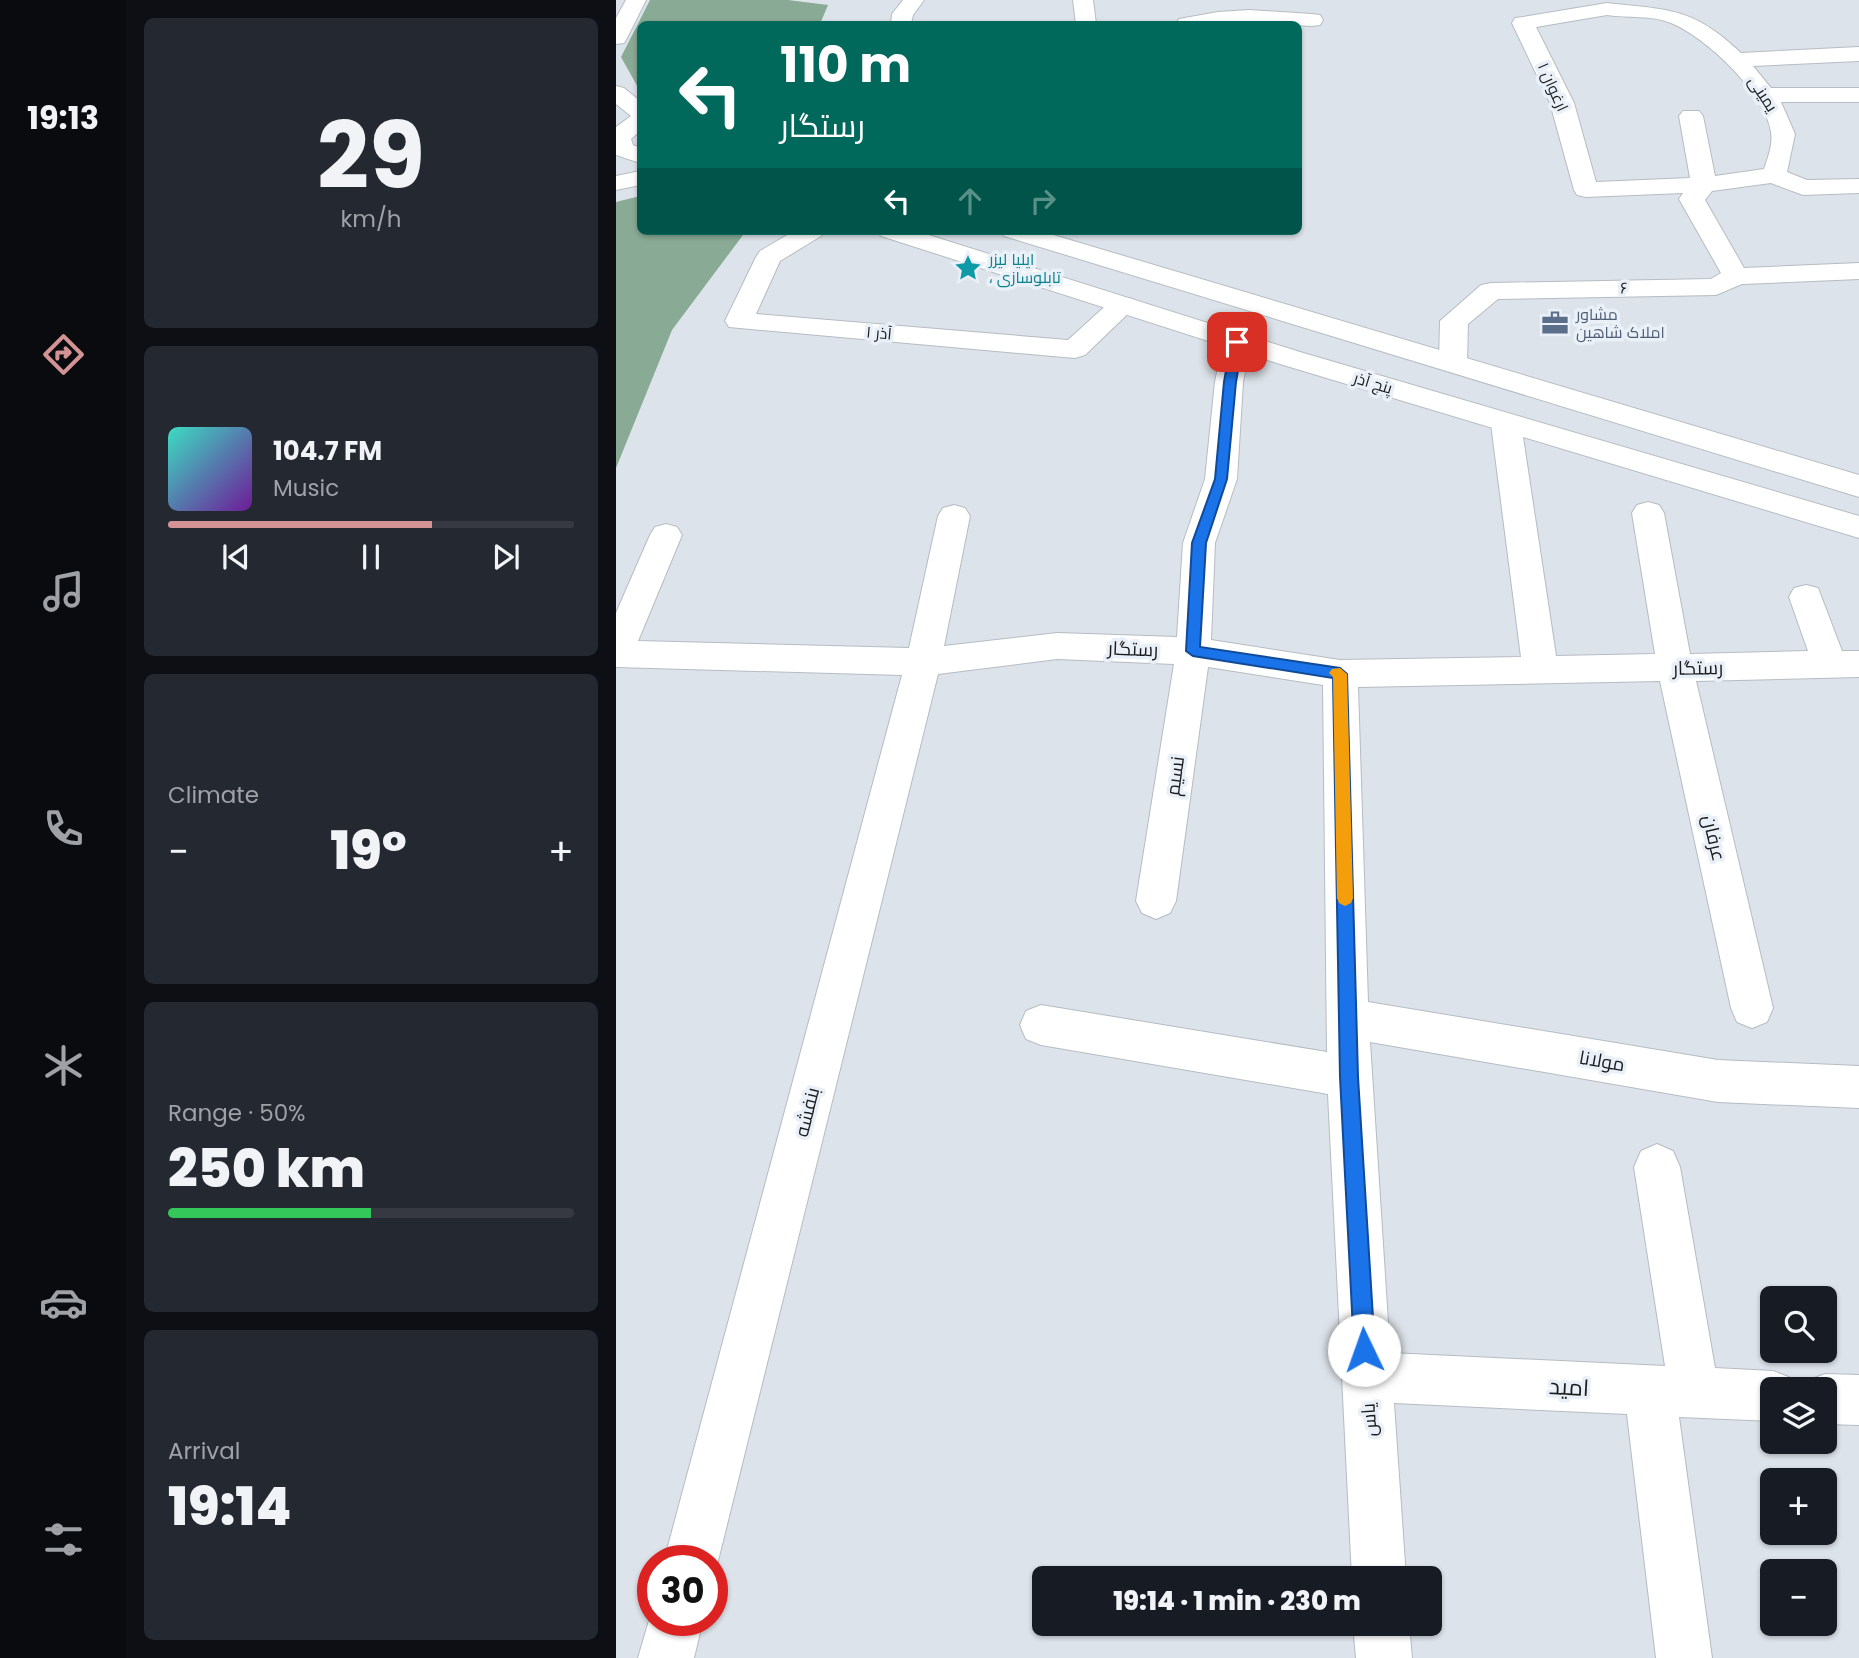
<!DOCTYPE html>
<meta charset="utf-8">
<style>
:root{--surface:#171b24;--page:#242831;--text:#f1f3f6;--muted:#9ea1a6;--line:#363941;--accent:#d39394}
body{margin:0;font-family:Poppins,Cairo,sans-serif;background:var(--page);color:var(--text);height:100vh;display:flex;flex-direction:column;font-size:26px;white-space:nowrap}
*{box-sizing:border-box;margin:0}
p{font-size:23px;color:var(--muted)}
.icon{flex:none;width:38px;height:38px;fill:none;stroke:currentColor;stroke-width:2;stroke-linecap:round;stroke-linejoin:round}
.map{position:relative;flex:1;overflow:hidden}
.drawer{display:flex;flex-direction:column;gap:18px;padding:18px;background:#0d0f14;width:490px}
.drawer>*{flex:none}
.guide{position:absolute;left:21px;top:21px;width:665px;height:214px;border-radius:10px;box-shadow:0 2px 5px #0004;background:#00695c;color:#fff;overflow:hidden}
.controls{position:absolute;left:1144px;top:1286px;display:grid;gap:14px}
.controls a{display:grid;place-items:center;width:77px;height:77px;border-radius:10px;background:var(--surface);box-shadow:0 2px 5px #0004;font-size:35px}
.speed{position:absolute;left:21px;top:1545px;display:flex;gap:14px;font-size:35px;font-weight:700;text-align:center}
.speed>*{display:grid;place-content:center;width:91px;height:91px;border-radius:50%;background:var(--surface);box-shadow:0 2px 5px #0004;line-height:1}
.speed .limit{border:10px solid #d22;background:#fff;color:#111}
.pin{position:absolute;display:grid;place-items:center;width:60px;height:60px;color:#fff;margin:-30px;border-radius:14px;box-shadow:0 4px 10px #0006}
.me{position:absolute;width:77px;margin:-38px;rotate:357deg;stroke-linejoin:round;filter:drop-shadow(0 0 5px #0008)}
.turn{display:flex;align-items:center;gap:24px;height:147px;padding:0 28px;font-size:32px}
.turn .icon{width:91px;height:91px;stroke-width:2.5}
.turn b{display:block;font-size:49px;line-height:60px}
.lanes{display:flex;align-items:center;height:66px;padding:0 28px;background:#0003;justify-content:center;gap:35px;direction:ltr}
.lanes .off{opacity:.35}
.big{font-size:52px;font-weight:800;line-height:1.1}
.drawer .card{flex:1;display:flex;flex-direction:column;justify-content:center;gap:10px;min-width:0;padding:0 24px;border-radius:10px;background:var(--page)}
.drawer .dial{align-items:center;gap:0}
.dial b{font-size:91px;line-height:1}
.song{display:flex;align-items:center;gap:21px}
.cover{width:84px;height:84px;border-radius:10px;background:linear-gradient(135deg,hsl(170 70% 55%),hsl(280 70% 35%))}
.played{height:7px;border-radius:4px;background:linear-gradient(90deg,var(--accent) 65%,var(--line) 65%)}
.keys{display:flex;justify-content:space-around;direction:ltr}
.heat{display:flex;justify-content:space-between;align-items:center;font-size:38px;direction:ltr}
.charge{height:10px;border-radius:5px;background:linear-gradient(90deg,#34c759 50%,var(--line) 0)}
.trip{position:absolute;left:416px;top:1566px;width:410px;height:70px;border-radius:10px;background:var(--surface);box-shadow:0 2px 5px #0004;font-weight:800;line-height:70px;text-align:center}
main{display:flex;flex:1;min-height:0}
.dock{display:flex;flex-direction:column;width:126px;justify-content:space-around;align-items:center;background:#090b0e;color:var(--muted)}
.dock .icon{width:49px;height:49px}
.dock .current{color:var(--accent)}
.dock b{font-size:32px;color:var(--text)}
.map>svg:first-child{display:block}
.forest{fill:#89aa94}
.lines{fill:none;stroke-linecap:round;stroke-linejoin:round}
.minor-casing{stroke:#b6bcc3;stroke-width:2}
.major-casing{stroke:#b6bcc3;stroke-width:2}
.minor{fill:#fff;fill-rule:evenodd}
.major{fill:#fff;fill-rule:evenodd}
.route{fill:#1a73e8;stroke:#114b97;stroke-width:2}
.slow{fill:#f59e0b}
.labels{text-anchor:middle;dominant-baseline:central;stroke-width:7;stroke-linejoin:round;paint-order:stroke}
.far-street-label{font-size:16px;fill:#1a1c1f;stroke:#eaf0f7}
.far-culture-label{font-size:16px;fill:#0d838f;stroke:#eaf0f7;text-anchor:start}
.far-service-label{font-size:16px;fill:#4e5e75;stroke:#eaf0f7;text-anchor:start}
.street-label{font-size:19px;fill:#1a1c1f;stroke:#eaf0f7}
.near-street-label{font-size:23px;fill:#1a1c1f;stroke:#eaf0f7}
</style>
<main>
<nav class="dock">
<b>19:13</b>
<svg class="icon current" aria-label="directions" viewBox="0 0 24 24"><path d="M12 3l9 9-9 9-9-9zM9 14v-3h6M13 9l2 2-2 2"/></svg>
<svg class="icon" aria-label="music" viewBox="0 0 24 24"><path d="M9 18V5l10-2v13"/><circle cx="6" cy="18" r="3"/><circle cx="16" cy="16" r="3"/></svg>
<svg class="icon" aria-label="phone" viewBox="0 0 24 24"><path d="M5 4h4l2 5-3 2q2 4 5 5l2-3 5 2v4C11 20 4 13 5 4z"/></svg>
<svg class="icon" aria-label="climate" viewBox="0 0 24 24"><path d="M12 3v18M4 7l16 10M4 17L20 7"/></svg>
<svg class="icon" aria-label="car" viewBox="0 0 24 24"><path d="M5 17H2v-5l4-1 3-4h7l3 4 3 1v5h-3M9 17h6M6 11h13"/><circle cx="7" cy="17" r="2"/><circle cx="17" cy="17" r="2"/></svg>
<svg class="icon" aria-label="filters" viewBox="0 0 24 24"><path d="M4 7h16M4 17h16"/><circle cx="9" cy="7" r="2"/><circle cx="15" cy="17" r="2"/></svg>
</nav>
<section class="drawer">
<div class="card dial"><b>29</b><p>km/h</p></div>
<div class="card">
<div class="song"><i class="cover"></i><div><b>104.7 FM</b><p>Music</p></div></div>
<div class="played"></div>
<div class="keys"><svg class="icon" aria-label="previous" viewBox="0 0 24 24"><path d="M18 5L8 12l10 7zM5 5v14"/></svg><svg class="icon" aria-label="pause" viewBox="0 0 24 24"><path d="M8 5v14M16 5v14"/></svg><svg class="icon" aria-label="next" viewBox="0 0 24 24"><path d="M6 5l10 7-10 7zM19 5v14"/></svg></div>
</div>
<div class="card"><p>Climate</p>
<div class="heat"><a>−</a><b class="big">19°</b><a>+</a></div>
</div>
<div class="card"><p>Range · 50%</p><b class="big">250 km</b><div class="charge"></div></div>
<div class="card"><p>Arrival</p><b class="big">19:14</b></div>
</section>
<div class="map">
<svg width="1243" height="1658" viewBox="0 0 1243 1658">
<rect width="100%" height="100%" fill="#dde3ea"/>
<g class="forest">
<polygon points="34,0 172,0 212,5 204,24 24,24 24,91 5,57"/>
<polygon points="24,196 24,231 130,231 56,330 0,468 0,202"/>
</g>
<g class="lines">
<defs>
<g id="minor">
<polygon points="287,0 308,0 297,15 295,24 275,24 276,14"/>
<polygon points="457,0 477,0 480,24 460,24"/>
<path d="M991 3C1053 10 1077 7 1125 53L1243 47V61L1137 66 1155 88H1243V102H1165L1179 134 1171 172 1191 180 1243 179V193L1187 195 1155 183 1096 191 1089 200 1128 268 1243 263V279L1126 284 1100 295 882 299 852 324 851 362 847 368 837 371 827 368 823 362 824 321 865 285 875 283 1095 279 1105 273 1063 199 1067 193 970 197 961 195 958 190 934 103 896 23 899 18 907 17ZM991 15C1011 18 1036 15 1055 23 1090 37 1150 94 1155 132 1157 145 1152 157 1148 169L1099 176 1087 116 1083 111H1067L1063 116 1074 178 980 182 958 103 920 27Z"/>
<polygon points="633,10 696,14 704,15 707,20 704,25 696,26 648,23 560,24 563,19 602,12"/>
<polygon points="178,231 209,231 205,236 164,261 140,314 452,340 497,299 507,297 517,299 521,305 469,355 459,358 113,327 109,321 140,257 144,251"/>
<polygon points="621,333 631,336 635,342 627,382 621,479 599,543 595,640 724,660 905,657 875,424 879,417 890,414 901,417 905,424 940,656 1039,654 1016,513 1021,505 1032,502 1043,505 1048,513 1074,654 1192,651 1173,597 1178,588 1190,585 1202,588 1226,651 1243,651 1243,677 1080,681 1157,1008 1151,1022 1136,1028 1121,1022 1115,1008 1044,681 742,687 752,1002 1102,1060 1243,1066 1243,1108 1102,1102 754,1042 774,1353 1049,1366 1018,1167 1025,1151 1041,1144 1057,1151 1064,1167 1099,1368 1157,1371 1175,1378 1180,1390 1157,1390 1157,1421 1063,1417 1096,1658 1040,1658 1011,1414 778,1403 790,1578 736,1578 712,1094 425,1045 410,1039 404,1025 410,1011 425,1005 711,1052 707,685 592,667 560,901 554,913 540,919 526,913 520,901 558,664 441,659 322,674 102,1561 96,1575 96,1561 48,1561 286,675 0,667 0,613 34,535 39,527 50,524 61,527 66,535 22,641 293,648 322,516 327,508 338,505 349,508 354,516 328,646 441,633 561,637 567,543 589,479 599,382 607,342 611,336"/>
<polygon points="1209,1374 1243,1375 1243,1425 1209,1424 1209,1390 1188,1390 1191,1381"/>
<polygon points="37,1607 37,1620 87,1620 78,1658 22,1658"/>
<polygon points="737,1624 793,1624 796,1658 740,1658"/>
</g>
<g id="major">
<polygon points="10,0 30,0 11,38 8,43 0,44 0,18"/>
<polygon points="0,86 8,88 24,101 24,131 15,139 17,145 24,148 24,163 0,155 0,127 15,116 0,104"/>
<polygon points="24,171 24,185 0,190 0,176"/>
<polygon points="261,231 300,231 684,352 1243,516 1243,538 664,364 265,236"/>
<polygon points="384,231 424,231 1243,475 1243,497 388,236"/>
</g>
</defs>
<use href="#minor" class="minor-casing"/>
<use href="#major" class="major-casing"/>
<use href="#minor" class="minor"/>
<use href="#major" class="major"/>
</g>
<polygon class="route" points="621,338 627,342 620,382 611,479 590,543 584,647 724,668 731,674 742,1077 759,1350 756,1358 748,1361 741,1358 738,1350 724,1077 717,678 577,656 570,651 576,543 599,479 608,382 615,342"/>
<polygon class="slow" points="724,668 731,674 737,898 735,903 729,906 723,903 721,898 717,677 713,673 716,669"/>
<defs>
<symbol id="sight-bare" viewBox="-9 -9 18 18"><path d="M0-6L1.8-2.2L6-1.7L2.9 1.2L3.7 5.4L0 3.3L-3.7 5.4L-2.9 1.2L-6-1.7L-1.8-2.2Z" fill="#0f9aa8" stroke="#eaf0f7" stroke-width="2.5" paint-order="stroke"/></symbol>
<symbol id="office-bare" viewBox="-9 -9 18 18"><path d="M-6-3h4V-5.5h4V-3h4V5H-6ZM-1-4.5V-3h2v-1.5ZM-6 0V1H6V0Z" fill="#5c6f8a" stroke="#eaf0f7" stroke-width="2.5" paint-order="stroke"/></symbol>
</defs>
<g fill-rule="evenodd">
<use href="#sight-bare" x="333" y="249" width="38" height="38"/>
<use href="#office-bare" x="920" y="304" width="38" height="38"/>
</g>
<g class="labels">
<g class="far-street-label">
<text transform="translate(937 87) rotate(66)">ارغوان ۱</text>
<text transform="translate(1147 94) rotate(57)">یمینی</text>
<text transform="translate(1008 288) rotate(-1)">۶</text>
<text transform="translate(263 333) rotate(5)">آذر ۱</text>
<text transform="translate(757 383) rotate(17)">پنج آذر</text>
</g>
<g class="far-culture-label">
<text x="373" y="259">ایلیا لیزر<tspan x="373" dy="18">، تابلوسازی</tspan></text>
</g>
<g class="far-service-label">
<text x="960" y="314">مشاور<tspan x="960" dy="18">املاک شاهین</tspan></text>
</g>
<g class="street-label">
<text transform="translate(517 649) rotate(2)">رستگار</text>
<text transform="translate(1082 668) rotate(-1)">رستگار</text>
<text transform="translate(559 776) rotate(-82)">نسیم</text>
<text transform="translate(1098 838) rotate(77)">عرفان</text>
<text transform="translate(986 1061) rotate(10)">مولانا</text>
<text transform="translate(191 1112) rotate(-76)">بنفشه</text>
<text transform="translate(753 1420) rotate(-94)">یاس</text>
</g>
<g class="near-street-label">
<text transform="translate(953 1387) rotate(3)">امید</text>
</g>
</g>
</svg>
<div class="controls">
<a><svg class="icon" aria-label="search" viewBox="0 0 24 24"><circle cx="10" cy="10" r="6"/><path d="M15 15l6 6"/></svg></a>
<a><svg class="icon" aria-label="layers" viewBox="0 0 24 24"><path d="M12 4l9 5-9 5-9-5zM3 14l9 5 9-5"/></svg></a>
<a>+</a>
<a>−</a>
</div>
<div class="speed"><div class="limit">30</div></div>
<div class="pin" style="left:621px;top:342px;background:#d93025"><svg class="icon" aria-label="arrive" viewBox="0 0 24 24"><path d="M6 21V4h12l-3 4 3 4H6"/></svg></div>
<svg class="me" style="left:748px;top:1350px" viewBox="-20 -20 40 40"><circle r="19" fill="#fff"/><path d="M0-13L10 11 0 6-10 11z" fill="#1a73e8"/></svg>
<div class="trip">19:14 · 1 min · 230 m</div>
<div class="guide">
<div class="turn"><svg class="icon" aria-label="left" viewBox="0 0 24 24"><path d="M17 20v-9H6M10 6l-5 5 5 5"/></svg><div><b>110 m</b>رستگار</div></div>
<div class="lanes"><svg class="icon" aria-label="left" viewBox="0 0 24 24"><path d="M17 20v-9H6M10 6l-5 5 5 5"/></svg><svg class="icon off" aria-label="ahead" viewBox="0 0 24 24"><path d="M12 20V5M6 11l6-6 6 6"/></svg><svg class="icon off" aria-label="right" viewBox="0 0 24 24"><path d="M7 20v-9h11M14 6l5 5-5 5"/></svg></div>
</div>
</div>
</main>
